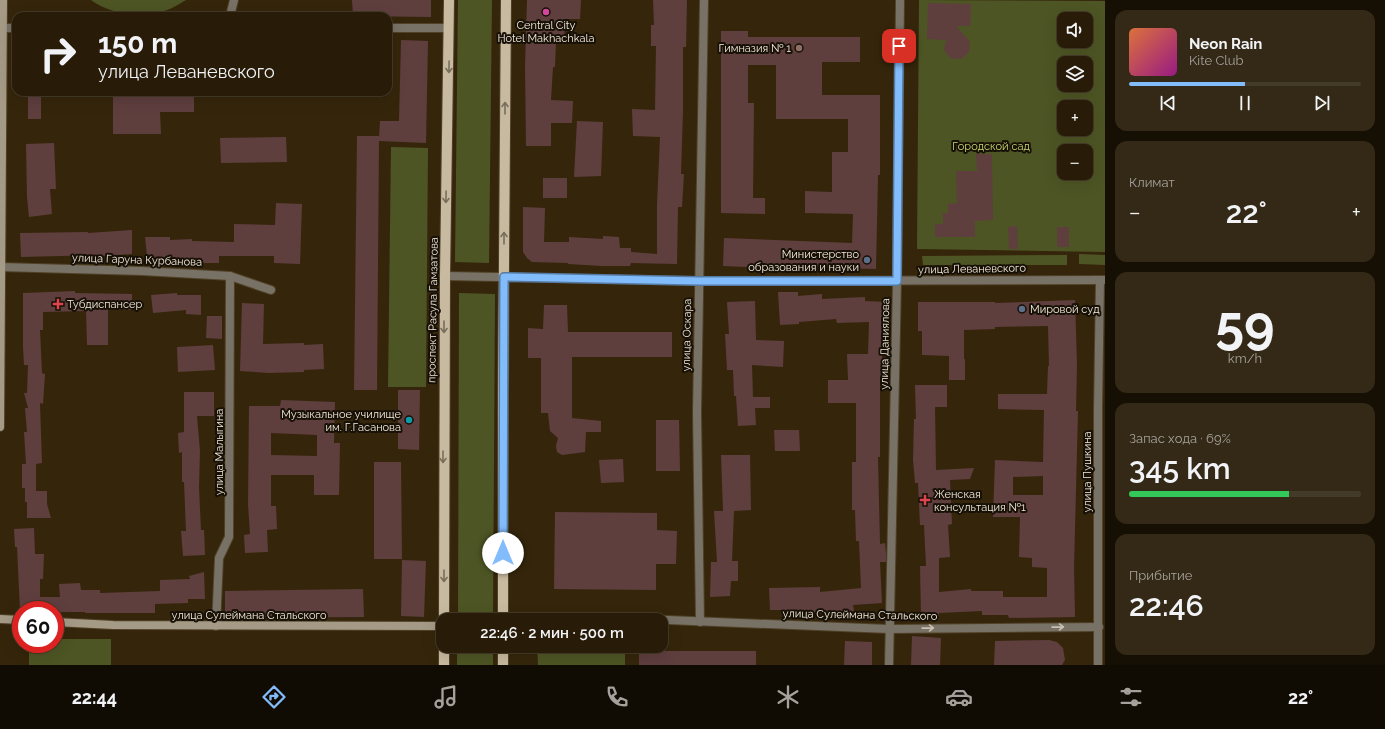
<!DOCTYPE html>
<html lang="ru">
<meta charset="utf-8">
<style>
:root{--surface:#281c08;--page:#342916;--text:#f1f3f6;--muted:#a5a19c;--line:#443a29;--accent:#83bcfb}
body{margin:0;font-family:Raleway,sans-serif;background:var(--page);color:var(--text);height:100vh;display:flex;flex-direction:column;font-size:15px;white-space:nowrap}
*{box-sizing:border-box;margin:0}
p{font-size:13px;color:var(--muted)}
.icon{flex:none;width:22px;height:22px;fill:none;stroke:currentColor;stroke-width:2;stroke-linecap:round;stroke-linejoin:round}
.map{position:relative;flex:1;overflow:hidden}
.side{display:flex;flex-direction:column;gap:10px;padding:10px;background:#160f04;width:280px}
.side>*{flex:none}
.guide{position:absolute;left:12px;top:12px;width:380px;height:84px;border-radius:12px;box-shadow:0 4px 16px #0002,0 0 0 1px var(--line);background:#281c08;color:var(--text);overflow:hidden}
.fabs{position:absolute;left:1057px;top:12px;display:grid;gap:8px}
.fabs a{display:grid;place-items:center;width:36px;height:36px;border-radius:8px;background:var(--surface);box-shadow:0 4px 16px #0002,0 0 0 1px var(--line);font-size:20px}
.speed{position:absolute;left:12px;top:601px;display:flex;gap:8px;font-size:20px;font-weight:700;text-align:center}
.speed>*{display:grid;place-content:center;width:52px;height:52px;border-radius:50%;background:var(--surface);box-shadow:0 4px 16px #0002,0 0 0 1px var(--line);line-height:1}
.speed .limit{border:6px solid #d22;background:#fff;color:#111}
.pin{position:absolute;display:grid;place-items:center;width:34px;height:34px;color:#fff;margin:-17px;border-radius:8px;box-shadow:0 2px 6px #0006}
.me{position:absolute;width:44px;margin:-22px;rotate:0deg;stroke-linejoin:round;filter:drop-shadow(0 0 3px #0008)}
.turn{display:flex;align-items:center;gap:14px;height:84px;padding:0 20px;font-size:18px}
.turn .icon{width:52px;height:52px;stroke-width:2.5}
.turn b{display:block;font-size:28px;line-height:34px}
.big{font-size:30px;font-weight:600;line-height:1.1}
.side .tile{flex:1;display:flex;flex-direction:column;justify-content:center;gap:6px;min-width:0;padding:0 14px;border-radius:12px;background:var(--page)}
.side .dial{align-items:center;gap:0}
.dial b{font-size:52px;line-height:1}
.song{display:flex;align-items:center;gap:12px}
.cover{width:48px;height:48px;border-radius:6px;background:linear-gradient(135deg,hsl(20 70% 55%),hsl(310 70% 35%))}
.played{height:4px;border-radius:2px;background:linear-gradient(90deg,var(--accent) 50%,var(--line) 50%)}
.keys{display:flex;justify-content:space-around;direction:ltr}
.heat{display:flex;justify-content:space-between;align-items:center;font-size:22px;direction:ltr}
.charge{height:6px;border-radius:3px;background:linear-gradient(90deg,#34c759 69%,var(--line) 0)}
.trip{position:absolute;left:436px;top:613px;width:232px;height:40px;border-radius:12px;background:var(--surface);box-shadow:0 4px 16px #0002,0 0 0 1px var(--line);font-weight:600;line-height:40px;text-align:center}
.tabs{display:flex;height:64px;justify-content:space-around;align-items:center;background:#100b03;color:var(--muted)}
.tabs .icon{width:28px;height:28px}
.tabs .current{color:var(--accent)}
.tabs b{font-size:18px;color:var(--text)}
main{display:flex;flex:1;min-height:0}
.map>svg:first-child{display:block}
.green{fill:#4e5524;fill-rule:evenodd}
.building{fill:#5f3e3e;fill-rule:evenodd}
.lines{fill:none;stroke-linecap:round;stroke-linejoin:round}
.street-casing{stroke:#504128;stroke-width:10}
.secondary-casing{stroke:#504128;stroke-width:10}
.primary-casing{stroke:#504128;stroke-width:12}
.street{stroke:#787165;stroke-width:8}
.secondary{stroke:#a59a86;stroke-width:8}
.primary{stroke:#c8baa0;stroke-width:10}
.oneway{stroke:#786e5b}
.oneway2{stroke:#c9c0b2}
.route-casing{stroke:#557aa3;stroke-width:10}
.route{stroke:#83bcfb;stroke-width:7}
.hotel-dot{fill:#d1479c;stroke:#171006;stroke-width:1.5}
.education-dot{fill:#8d6e63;stroke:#171006;stroke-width:1.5}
.service-dot{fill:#5c6f8a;stroke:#171006;stroke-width:1.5}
.health-dot{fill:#e0444e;stroke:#171006;stroke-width:1.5}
.culture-dot{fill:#0f9aa8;stroke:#171006;stroke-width:1.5}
.labels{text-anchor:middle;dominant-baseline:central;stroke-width:4;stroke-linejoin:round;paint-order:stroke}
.poi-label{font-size:11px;fill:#f4eadb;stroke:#171006;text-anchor:end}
.park-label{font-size:11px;fill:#cadb72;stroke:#171006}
.street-label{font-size:11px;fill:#f4eadb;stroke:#171006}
</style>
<main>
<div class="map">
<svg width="1105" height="665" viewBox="0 0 1105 665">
<rect width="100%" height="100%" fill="#35260b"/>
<g class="green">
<path d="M91 0H186C178 5 169 10 161 12 140 19 108 13 91 0Z"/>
<polygon points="458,0 492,0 489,263 455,262"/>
<path d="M919 0 1105 1V252L917 249ZM1064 19H1086V41H1064ZM1064 63H1086V85H1064ZM1064 107H1086V129H1064ZM1064 151H1086V173H1064Z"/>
<polygon points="391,147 428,148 426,387 388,387"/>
<polygon points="1079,254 1105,255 1105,265 1079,264"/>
<polygon points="1067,255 1067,265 923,265 922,256"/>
<polygon points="459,293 495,294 493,620 458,620"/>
<polygon points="55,639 111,639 111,665 29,665 29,644 55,644"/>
<rect x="457" y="646" width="36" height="19"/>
<polygon points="537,646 625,646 625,665 538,665"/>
</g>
<g class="building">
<polygon points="352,0 431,0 431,17 353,16"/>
<polygon points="527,0 581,0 580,19 565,19 564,41 556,41 555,67 553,67 551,100 573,101 572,123 551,123 551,146 526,146 525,66"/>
<polygon points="653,0 687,0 686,47 683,47 683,111 681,174 684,174 682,207 678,207 677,264 631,263 630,266 602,266 568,264 568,263 532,262 527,258 523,252 523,207 545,208 544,242 569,242 569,237 603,239 603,236 619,237 620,248 631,248 631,252 657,254 657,205 660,137 633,136 632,109 655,110 656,46 651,46 651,25 654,25"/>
<polygon points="928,3 971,4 970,26 956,26 970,42 969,52 961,59 950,58 944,50 946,40 927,39"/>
<polygon points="721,31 748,31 748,37 860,37 860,62 822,62 822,95 880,95 880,175 878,175 876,269 769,266 768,268 723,266 724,238 852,243 853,214 805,213 805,191 832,192 832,152 848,152 848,119 776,119 776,65 748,65 748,103 754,103 753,198 765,198 765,214 721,213"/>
<polygon points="401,40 428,41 426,143 379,141 377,390 354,390 357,136 379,136 379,138 380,121 399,121"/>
<rect x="28" y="92" width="13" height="27"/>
<polygon points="113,92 194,92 194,112 160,112 161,134 113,134"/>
<polygon points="577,121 603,122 601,176 574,177"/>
<polygon points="286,137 287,162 221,163 220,138"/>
<polygon points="54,143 56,189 50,189 52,214 29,217 27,197 26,144"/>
<polygon points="976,154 992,154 993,220 975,221 975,237 935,237 935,224 943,224 943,213 948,213 948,204 957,203 956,171 977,171"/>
<rect x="543" y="178" width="24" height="20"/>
<polygon points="276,203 302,204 300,264 274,263 274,256 219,256 219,263 195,263 195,260 174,261 174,258 154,259 154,256 147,256 145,237 170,237 170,240 192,239 192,241 234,242 234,224 275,225"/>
<polygon points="1017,226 1018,249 1009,249 1008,227"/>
<rect x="1057" y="227" width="12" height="20"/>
<polygon points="132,230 132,254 101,256 101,255 21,257 20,233 88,232 88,233"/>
<polygon points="75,291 75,293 132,294 132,310 108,310 108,345 87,345 86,311 43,312 43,330 40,330 42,373 45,374 43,404 40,403 42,463 36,464 36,491 47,491 47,504 51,518 27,518 27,502 25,502 25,488 22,488 22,464 26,464 24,432 27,432 25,408 28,408 24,393 27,393 28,365 24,365 23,347 23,293"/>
<polygon points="778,292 798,292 798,296 822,294 822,299 865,297 865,301 886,302 885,351 882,351 882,376 880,376 880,457 878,457 880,544 885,543 886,554 886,562 880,562 882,603 853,605 854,611 829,613 829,612 801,613 801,610 770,610 769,588 820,587 820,592 861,588 859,541 856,541 855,510 852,510 852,462 856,462 856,403 828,403 828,380 848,380 847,354 868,354 869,322 837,323 836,319 799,322 799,324 780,325"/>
<polygon points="177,293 177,295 201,295 201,315 186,314 186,310 153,313 151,295"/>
<path d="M1075 300 1077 364 1076 411H1078L1074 568 1075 617 1009 618 1008 615H982V611L939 613V617H921L920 566H926L924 525H920L918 483H915L913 460 914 419H916L915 385H947V407H935L936 470 974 468 970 479 950 480 952 524 948 525 950 557 939 558V592L971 589V591H1003V597H1047V568L1032 567V558L1019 557 1020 517H993L995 460 1043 462 1044 410 998 409V394H1047L1048 366H1049L1048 326 995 327V329L964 330V359H965V380H949V356L922 355V331H918V302H995V303ZM1043 476V495H1013V477Z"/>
<polygon points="755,301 756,340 784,341 783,367 752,365 753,397 770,397 770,408 755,408 756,425 738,426 736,396 734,396 733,370 727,370 725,334 729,334 727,302"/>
<polygon points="242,303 264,304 263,344 304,343 304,345 323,344 324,369 304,370 304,372 269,373 240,371"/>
<polygon points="544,305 567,305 568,332 672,332 672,357 572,357 572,418 601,421 601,432 586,432 585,452 562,455 557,452 556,446 558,438 550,431 548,413 541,413 541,358 528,358 528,328 543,329"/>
<polygon points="207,316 222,316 222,339 206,338"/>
<polygon points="213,345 215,370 178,372 177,347"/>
<polygon points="398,390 420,390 419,450 398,449"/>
<polygon points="184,392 214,392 214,416 197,416 200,451 199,488 201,530 204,530 205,555 183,556 181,531 186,531 184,482 182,482 182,452 179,453 178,433 184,432"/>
<path d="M281 400 335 402 334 443H340L339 495H314V475H271V506H276L277 529 267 530 268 552 245 553 244 535 250 534 248 504 249 406H280ZM271 433 317 435V456L271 455Z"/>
<polygon points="656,420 679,420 680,471 656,471"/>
<polygon points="774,430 799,430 800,451 775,451"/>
<polygon points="721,455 750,455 751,510 734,511 732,561 738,561 738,581 731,581 730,596 710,597 711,562 717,562 714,511 723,511"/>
<polygon points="623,459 624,482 601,483 599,460"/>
<polygon points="374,462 401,462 402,559 374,559"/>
<polygon points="555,512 657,513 657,530 677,531 676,564 656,564 656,590 554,589"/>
<polygon points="34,528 35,554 44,554 43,579 40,579 40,597 60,597 59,584 80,583 81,590 100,590 100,593 160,591 160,580 190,579 189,576 204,572 205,599 188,599 188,603 155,604 155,613 85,613 85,612 55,612 55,610 20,610 17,547 15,547 14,529"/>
<polygon points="402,560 426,561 424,617 401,616"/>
<polygon points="363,589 364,617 225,618 225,591"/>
<polygon points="912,636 941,638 940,665 911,665"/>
<polygon points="1049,640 1057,642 1063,648 1065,660 1062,665 994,665 995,641"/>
<polygon points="845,641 872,642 872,665 844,665"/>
<rect x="639" y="651" width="117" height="14"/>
</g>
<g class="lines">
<defs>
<g id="street">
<polyline points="230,16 234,0"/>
<polyline points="0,28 16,28"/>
<polyline points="388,28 449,28"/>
<polyline points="0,267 142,271 230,276 271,290"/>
<polyline points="445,276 699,281 1105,280"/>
<polyline points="620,618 889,629 1099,627"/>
<polyline points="700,622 697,413 704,0"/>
<polyline points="216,626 219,558 229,537 230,276"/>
<polyline points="889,665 897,281 900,0"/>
<polyline points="1098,665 1098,409 1100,280"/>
</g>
<g id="secondary">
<polyline points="0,427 3,0"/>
<polyline points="0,619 21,620"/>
<polyline points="55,622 113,625 443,626"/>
</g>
<g id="primary">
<polyline points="444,620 445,276 449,0"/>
<polyline points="503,620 503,395 506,0"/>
<polyline points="444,646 444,665"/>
<polyline points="503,646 503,665"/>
</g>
</defs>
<use href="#street" class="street-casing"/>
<use href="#secondary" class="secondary-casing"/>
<use href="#primary" class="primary-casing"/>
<use href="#street" class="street"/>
<use href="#secondary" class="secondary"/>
<use href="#primary" class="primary"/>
</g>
<defs><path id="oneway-shaft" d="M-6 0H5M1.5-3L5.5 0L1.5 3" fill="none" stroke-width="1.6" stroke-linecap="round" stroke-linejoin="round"/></defs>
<g class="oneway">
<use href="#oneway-shaft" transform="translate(449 67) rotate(91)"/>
<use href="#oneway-shaft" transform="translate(505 108) rotate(-90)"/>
<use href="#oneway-shaft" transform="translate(446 197) rotate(91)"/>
<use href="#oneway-shaft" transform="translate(504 238) rotate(-90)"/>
<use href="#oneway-shaft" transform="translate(444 327) rotate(90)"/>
<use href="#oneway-shaft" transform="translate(443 457) rotate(90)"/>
<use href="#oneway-shaft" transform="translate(444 576) rotate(90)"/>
</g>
<g class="oneway2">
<use href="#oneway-shaft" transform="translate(1058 627) rotate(-1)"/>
<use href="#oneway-shaft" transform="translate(928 628) rotate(-1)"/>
</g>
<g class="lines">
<defs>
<polyline id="route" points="503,553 504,277 699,281 897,281 899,46"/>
</defs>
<use href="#route" class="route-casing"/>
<use href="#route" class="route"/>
</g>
<circle class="hotel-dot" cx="546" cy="12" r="4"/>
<circle class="education-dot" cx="799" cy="48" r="4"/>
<g class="service-dot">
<circle cx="867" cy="260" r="4"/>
<circle cx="1022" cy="309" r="4"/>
</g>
<g class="health-dot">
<path d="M56 298h4v4h4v4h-4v4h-4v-4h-4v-4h4z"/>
<path d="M923 494h4v4h4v4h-4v4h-4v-4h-4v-4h4z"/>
</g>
<circle class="culture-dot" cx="409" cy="420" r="4"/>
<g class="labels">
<g class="poi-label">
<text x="546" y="25" text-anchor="middle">Central City<tspan x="546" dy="13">Hotel Makhachkala</tspan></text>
<text x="791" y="48">Гимназия № 1</text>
<text x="859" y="254">Министерство<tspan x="859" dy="13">образования и науки</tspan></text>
<text x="67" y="304" text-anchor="start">Тубдиспансер</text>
<text x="1030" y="309" text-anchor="start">Мировой суд</text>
<text x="401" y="414">Музыкальное училище<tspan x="401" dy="13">им. Г.Гасанова</tspan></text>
<text x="934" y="494" text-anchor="start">Женская<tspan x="934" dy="13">консультация №1</tspan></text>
</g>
<g class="park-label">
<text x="991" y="146">Городской сад</text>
</g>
<g class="street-label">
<text transform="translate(137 260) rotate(2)">улица Гаруна Курбанова</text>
<text transform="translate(972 269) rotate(-1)">улица Леваневского</text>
<text transform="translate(433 310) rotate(-89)">проспект Расула Гамзатова</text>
<text transform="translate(687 335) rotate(-89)">улица Оскара</text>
<text transform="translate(885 344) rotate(-89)">улица Даниялова</text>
<text transform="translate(219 452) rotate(-90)">улица Малыгина</text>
<text transform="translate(1087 472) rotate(-90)">улица Пушкина</text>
<text x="249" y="615">улица Сулеймана Стальского</text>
<text transform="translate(860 615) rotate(1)">улица Сулеймана Стальского</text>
</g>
</g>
</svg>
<div class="fabs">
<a><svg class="icon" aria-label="sound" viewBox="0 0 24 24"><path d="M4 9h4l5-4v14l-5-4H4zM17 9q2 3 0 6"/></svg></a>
<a><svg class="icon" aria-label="layers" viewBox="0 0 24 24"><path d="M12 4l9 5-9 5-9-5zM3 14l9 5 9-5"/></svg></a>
<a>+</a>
<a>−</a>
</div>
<div class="speed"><div class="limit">60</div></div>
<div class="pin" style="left:899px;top:46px;background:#d93025"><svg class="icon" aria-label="arrive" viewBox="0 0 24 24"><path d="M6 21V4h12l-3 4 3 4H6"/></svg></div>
<svg class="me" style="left:503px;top:553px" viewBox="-20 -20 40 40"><circle r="19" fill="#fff"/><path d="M0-13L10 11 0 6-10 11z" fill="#83bcfb"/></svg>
<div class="trip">22:46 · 2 мин · 500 m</div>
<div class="guide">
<div class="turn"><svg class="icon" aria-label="right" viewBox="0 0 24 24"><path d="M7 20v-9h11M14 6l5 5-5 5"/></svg><div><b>150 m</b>улица Леваневского</div></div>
</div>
</div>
<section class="side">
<div class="tile">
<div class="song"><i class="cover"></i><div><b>Neon Rain</b><p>Kite Club</p></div></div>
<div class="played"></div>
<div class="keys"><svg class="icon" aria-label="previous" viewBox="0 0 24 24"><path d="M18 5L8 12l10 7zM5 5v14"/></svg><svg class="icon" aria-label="pause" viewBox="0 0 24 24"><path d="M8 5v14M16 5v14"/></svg><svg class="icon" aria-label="next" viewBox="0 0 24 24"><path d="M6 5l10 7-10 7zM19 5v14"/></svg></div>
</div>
<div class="tile"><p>Климат</p>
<div class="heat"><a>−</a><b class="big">22°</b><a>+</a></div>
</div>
<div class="tile dial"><b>59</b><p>km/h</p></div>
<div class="tile"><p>Запас хода · 69%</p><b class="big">345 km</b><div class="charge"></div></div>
<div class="tile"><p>Прибытие</p><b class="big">22:46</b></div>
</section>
</main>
<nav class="tabs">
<b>22:44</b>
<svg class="icon current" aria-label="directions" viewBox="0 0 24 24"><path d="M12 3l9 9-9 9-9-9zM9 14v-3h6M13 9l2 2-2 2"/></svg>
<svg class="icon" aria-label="music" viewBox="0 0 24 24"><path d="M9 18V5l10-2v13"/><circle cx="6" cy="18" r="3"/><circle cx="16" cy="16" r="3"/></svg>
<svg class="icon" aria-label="phone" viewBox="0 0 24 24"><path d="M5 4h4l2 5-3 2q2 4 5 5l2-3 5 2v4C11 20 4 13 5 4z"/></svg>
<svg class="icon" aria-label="climate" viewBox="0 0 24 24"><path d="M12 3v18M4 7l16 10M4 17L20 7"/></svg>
<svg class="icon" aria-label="car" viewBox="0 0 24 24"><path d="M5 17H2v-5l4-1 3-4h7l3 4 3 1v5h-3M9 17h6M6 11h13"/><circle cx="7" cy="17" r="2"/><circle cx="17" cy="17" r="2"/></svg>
<svg class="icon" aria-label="filters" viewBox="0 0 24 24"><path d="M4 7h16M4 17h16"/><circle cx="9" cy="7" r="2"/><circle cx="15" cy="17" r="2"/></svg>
<b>22°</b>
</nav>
